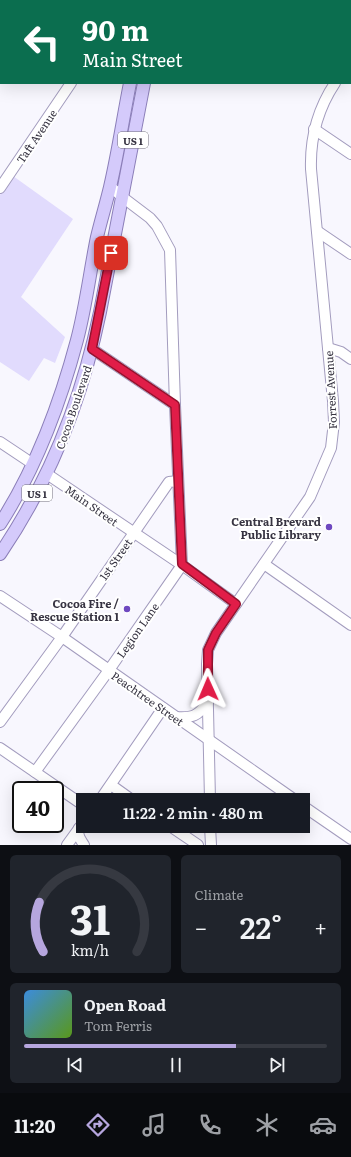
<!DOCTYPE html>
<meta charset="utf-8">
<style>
:root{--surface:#171b24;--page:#20242c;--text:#f1f3f6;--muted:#9ea1a6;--line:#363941;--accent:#b6a6de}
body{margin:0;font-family:Literata,serif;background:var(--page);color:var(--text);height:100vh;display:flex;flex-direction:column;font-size:15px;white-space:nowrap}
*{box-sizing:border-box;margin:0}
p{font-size:13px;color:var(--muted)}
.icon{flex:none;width:22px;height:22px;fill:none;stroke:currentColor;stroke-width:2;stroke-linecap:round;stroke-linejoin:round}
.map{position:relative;height:845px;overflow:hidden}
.details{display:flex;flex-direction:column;gap:10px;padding:10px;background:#0d0f14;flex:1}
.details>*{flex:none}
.hud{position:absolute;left:0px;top:0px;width:351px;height:84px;box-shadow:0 4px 16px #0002;background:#0b6e4f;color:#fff;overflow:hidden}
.speed{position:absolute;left:12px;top:781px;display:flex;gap:8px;font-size:20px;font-weight:700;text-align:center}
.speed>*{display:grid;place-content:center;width:52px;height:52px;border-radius:50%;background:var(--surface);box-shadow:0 4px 16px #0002;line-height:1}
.speed .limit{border:2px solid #111;border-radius:6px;background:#fff;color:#111}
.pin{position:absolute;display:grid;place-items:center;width:34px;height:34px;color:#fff;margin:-17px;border-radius:8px;box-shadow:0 2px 6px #0006}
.me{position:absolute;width:44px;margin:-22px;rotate:359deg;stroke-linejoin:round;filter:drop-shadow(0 0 3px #0008)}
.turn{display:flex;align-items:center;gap:14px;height:84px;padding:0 16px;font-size:18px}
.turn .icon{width:52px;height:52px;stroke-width:2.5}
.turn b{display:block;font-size:28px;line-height:34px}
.big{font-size:30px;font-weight:600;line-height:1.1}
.details .widget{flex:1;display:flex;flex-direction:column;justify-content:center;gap:6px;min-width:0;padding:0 14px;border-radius:6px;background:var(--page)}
.details .dial{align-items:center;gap:0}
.dial svg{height:104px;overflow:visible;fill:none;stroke:var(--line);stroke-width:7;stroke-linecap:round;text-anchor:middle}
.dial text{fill:var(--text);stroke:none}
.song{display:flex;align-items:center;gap:12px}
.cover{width:48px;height:48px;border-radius:6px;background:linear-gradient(135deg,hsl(210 70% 55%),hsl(90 70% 35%))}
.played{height:4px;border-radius:2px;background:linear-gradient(90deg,var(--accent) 70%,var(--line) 70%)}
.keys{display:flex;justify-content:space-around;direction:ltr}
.heat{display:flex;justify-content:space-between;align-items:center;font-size:22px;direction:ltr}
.details .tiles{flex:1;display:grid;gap:10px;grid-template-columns:1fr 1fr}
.widget:last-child{grid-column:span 2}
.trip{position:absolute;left:76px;top:793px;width:234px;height:40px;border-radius:0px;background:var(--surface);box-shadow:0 4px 16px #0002;font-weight:600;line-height:40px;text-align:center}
.menu{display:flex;height:64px;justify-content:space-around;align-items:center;background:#090b0e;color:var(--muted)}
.menu .icon{width:28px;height:28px}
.menu .on{color:var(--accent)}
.menu b{font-size:18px;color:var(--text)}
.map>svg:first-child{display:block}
.green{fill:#e1dbfd}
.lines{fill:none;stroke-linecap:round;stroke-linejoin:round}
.minor-casing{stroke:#a39cbe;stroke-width:12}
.major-casing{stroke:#8b7eb8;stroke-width:14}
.minor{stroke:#fff;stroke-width:10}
.major{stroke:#d4cafb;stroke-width:12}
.route-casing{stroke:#92132f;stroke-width:10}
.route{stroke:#e11d48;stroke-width:7}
.poi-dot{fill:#6e48c0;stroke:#fff;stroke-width:1.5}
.labels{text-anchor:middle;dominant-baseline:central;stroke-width:4;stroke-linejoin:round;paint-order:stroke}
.shield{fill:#fff;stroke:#73717b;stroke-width:1}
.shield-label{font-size:10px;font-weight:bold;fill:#373442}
.street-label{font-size:11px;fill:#373442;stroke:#fff}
.poi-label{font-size:11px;font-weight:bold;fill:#373442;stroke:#fff;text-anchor:end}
</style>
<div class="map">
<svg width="351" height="845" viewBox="0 0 351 845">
<rect width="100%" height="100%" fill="#f8f7fe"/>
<polygon class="green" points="13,176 73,219 21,297 65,337 55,363 44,358 29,381 0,362 0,195"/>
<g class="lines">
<defs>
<g id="minor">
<polyline points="333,0 334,1"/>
<polyline points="350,12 351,13"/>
<polyline points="350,60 351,59"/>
<polyline points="314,129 351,154"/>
<polyline points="0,188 71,83"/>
<polyline points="317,231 351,254"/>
<polyline points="328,348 341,352 351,359"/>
<polyline points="92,349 175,405"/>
<polyline points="0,442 33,464"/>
<polyline points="47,474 182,565 236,604"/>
<polyline points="264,564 351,625"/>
<polyline points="0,596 62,637 295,800"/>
<path d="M176 717C193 718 198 716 208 702"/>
<polyline points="0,722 62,637 169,482 178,481"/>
<polyline points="0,748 83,805"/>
<polyline points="35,772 109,670 182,565 175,405 170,250 157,226 150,218 121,196 110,186"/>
<polyline points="111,785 132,800"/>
<polyline points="100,800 163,708"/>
<path d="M210 800 207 664 208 650 216 633 310 497 331 448 334 422 333 401 311 169C310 137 317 110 335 83"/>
<polyline points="303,806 351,839"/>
<polyline points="170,826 198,845"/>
<polyline points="210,826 211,845"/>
<path d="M79 828C77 835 80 839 84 845"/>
<polyline points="67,845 83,823"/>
</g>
<g id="major">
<polyline points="146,1 146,0"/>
<polyline points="160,1 160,0"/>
<path d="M0 524C36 468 60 404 77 340 86 306 90 271 97 237 101 220 106 204 110 187 118 153 123 118 130 83"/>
<path d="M0 554C51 479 82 400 100 312L144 83"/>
</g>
</defs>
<use href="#minor" class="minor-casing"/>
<use href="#major" class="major-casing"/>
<use href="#minor" class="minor"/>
<use href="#major" class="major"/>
</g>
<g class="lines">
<defs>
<polyline id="route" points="111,253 92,349 175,405 182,564 236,604 216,633 208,650 208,689"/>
</defs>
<use href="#route" class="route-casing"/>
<use href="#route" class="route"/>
</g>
<g class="poi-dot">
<circle cx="329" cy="527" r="4"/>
<circle cx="127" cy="609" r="4"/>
</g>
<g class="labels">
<g class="shield">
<rect x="118" y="132" width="30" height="16" rx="3"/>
<rect x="22" y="485" width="30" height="16" rx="3"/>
</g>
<g class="shield-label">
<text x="133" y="140">US 1</text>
<text x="37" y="493">US 1</text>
</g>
<g class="street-label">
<text transform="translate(36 136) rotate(-56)">Taft Avenue</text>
<text transform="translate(330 390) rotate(-93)">Forrest Avenue</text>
<text transform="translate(73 407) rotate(-71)">Cocoa Boulevard</text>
<text transform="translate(92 505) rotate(35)">Main Street</text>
<text transform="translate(115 559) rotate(-55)">1st Street</text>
<text transform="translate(137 630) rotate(-55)">Legion Lane</text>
<text transform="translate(148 698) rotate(35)">Peachtree Street</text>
</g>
<g class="poi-label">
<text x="321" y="521">Central Brevard<tspan x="321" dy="13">Public Library</tspan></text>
<text x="119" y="603">Cocoa Fire /<tspan x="119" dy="13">Rescue Station 1</tspan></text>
</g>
</g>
</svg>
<div class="speed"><div class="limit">40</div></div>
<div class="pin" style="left:111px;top:253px;background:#d93025"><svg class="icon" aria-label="arrive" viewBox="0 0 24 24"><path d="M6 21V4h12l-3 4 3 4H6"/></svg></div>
<svg class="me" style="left:208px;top:689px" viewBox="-20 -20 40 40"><path d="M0-17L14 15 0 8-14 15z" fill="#e11d48" stroke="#fff" stroke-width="4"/></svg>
<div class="trip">11:22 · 2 min · 480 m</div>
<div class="hud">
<div class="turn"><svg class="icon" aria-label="left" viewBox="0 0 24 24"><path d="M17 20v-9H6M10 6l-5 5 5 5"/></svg><div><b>90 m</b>Main Street</div></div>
</div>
</div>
<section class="details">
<div class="tiles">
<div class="widget dial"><svg viewBox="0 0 100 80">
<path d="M14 69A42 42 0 1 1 86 69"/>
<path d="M14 69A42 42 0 0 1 11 31" stroke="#b6a6de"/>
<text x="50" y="56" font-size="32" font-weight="700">31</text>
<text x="50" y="72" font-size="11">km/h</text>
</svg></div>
<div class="widget"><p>Climate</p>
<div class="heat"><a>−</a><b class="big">22°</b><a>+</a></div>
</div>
<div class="widget">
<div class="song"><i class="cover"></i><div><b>Open Road</b><p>Tom Ferris</p></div></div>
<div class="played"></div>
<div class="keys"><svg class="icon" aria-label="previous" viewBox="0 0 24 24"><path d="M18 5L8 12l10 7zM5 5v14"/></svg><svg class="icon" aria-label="pause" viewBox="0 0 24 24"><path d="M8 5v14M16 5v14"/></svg><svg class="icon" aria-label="next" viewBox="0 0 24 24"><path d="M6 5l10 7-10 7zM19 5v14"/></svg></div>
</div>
</div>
</section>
<nav class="menu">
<b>11:20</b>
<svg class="icon on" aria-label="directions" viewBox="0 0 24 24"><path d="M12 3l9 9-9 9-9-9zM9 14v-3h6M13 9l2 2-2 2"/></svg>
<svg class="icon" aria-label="music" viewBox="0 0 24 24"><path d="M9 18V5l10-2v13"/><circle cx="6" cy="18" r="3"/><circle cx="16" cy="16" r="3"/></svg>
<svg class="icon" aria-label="phone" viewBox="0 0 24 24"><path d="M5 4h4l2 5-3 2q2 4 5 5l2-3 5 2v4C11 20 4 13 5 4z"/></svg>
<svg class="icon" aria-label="climate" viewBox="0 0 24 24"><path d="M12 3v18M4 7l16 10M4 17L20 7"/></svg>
<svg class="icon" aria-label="car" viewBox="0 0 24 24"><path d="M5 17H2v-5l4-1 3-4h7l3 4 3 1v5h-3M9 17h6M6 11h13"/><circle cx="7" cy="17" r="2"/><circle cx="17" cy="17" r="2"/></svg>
</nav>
